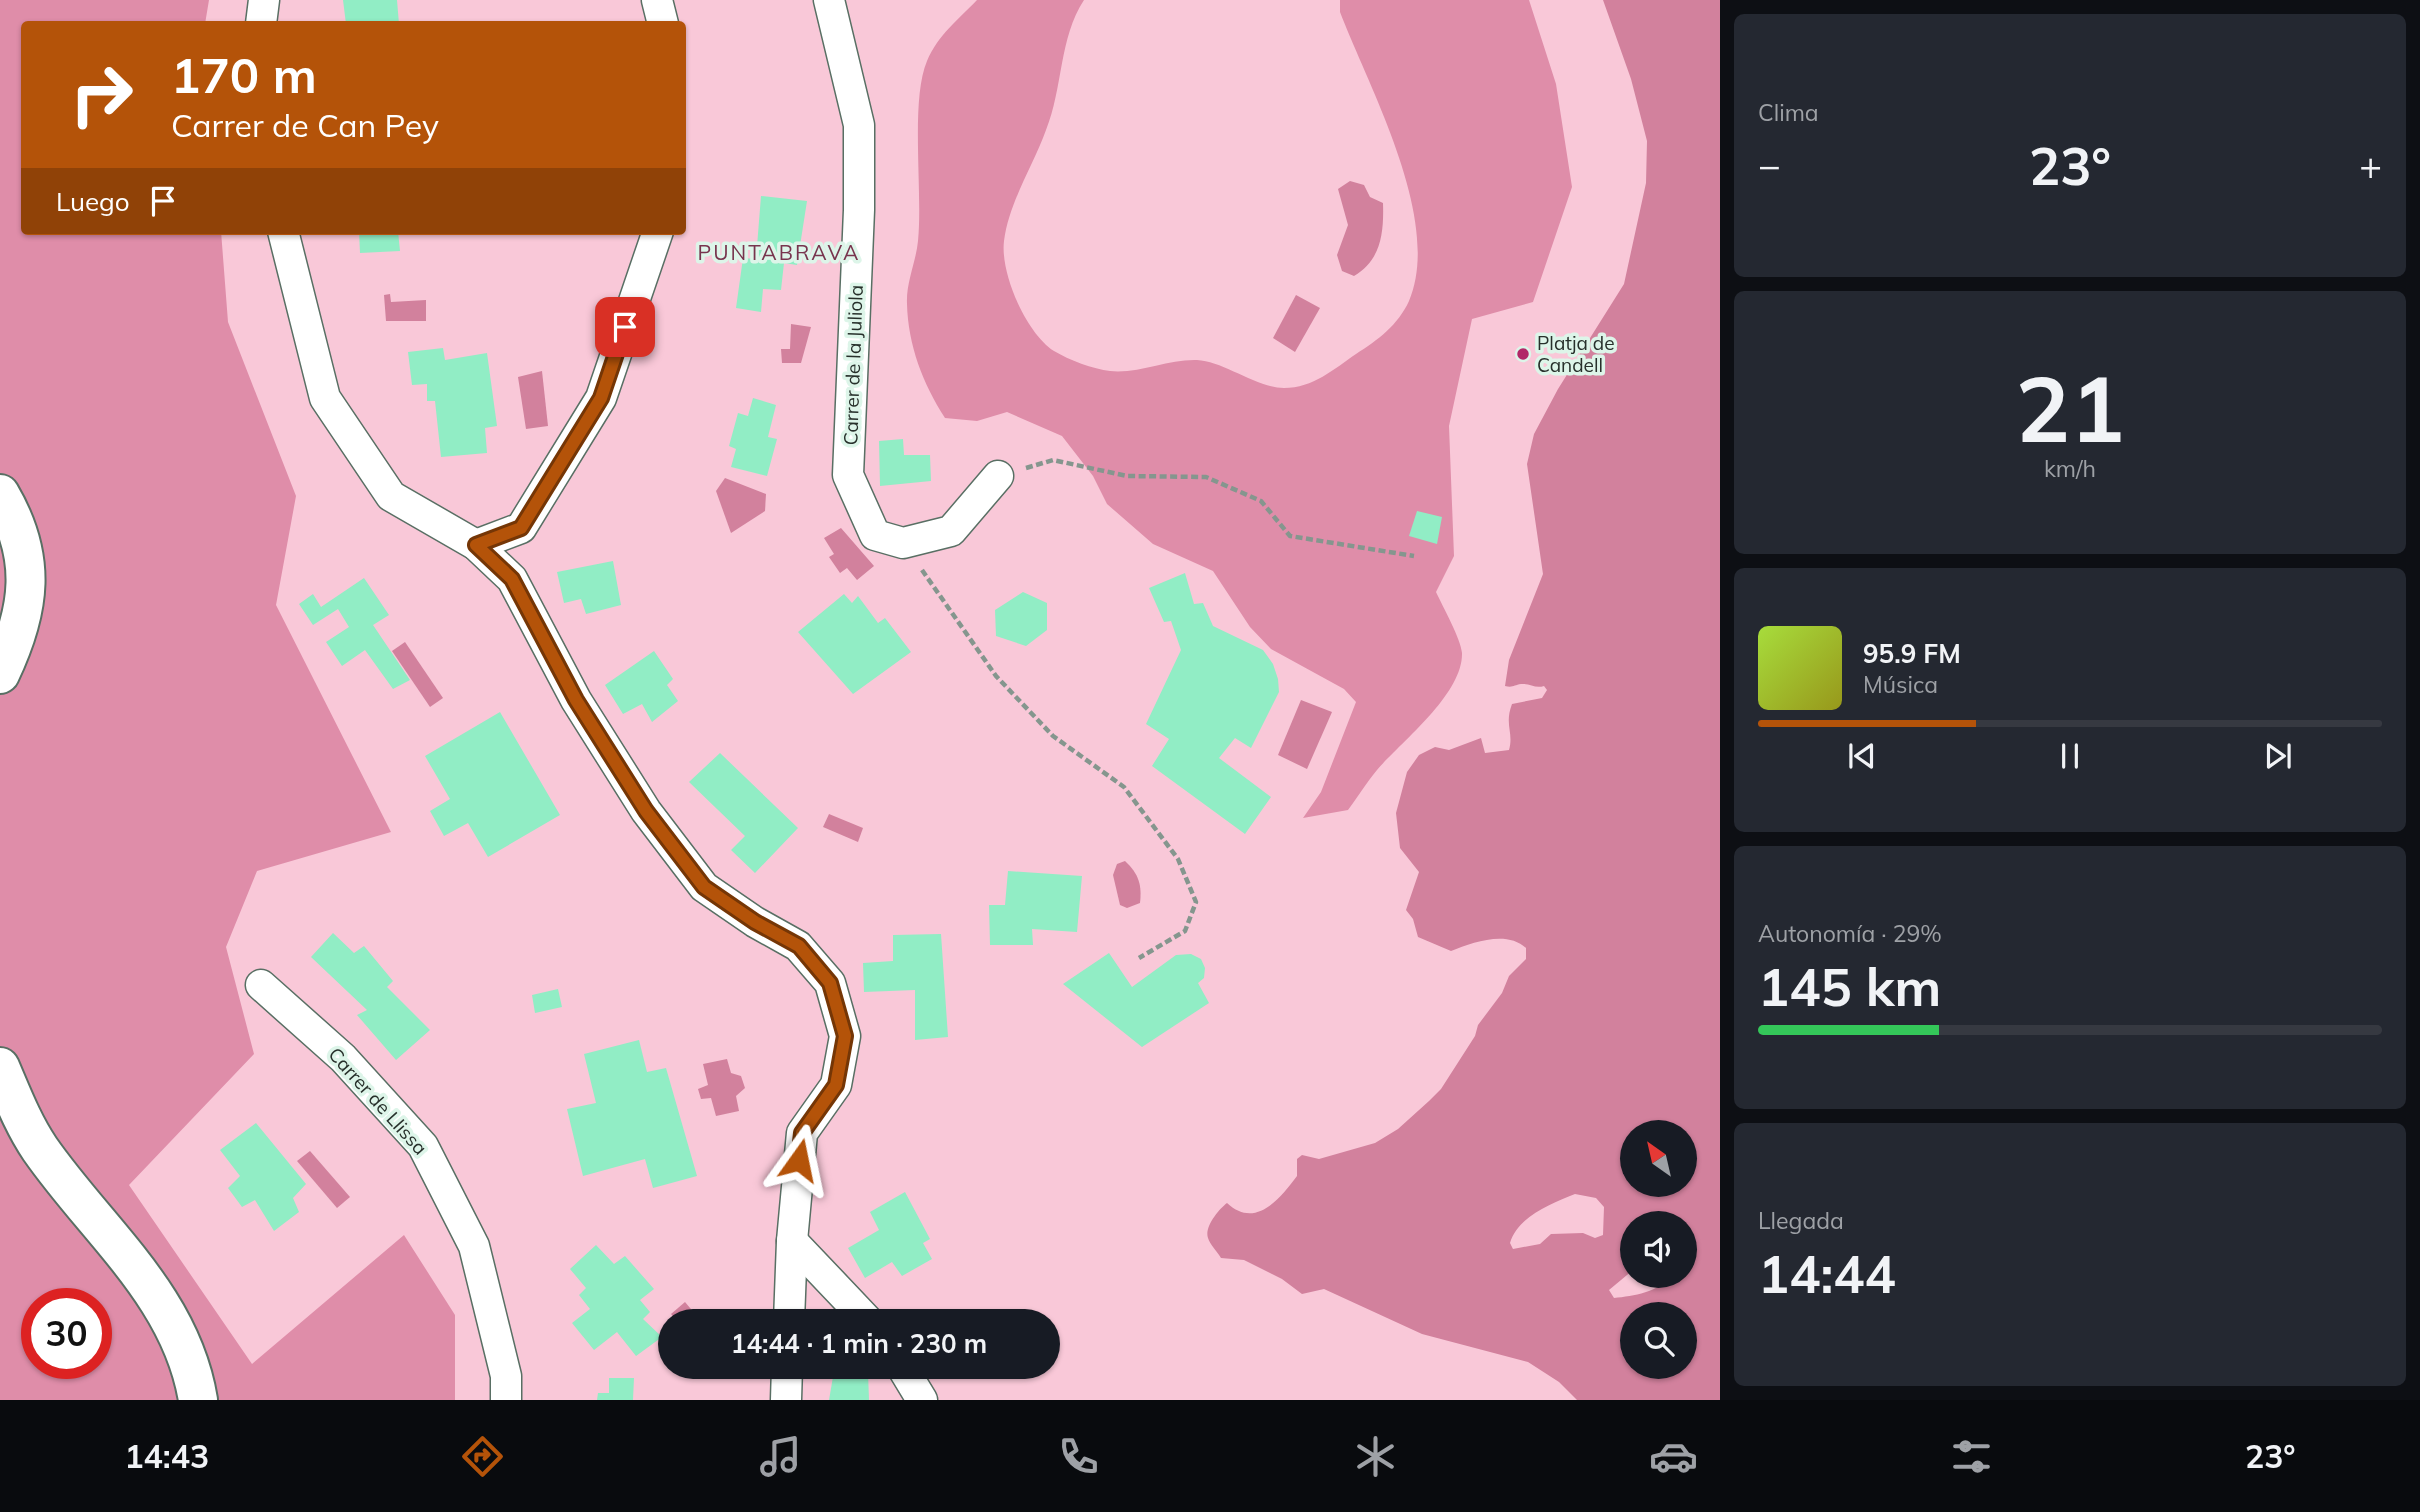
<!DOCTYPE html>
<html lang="es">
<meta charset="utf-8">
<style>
:root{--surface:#171b24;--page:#242831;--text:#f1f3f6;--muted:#9ea1a6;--line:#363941;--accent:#b45309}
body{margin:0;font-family:Mulish,sans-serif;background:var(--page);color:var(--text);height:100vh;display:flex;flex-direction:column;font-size:26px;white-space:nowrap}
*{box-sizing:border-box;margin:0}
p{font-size:23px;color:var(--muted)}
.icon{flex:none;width:38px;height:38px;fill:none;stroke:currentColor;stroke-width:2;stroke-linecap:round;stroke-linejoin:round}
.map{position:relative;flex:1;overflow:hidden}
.side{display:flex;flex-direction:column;gap:14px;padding:14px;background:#0d0f14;width:700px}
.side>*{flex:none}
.top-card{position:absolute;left:21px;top:21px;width:665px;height:214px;border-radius:7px;box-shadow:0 2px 5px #0004;background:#b45309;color:#fff;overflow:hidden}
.needle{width:46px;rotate:326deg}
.tools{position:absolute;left:1620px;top:1120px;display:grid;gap:14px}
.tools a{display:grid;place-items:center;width:77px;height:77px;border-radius:50%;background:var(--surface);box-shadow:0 2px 5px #0004;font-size:35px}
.speed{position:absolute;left:21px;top:1288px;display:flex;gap:14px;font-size:35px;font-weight:700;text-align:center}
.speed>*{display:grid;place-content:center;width:91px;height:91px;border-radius:50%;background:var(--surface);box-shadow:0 2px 5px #0004;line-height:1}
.speed .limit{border:10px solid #d22;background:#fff;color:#111}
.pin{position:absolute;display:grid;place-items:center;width:60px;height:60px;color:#fff;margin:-30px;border-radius:14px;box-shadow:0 4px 10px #0006}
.me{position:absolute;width:77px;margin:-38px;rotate:12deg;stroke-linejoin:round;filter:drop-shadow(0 0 5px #0008)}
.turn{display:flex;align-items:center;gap:24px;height:147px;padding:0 35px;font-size:32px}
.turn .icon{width:91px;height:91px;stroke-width:2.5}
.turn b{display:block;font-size:49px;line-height:60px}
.then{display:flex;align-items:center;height:66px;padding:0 35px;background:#0003;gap:14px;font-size:26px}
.big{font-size:52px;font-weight:700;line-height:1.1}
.side .tile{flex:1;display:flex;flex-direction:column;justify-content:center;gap:10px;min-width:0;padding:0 24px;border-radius:10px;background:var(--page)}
.side .dial{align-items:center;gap:0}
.dial b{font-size:91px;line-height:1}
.song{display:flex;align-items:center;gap:21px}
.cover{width:84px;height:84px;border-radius:10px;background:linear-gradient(135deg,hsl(80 70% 55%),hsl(60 70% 35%))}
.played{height:7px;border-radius:4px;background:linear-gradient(90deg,var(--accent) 35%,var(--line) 35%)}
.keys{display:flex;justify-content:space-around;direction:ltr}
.heat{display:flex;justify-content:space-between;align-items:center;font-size:38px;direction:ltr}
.charge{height:10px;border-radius:5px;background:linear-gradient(90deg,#34c759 29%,var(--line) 0)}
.trip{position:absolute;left:658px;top:1309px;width:402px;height:70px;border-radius:35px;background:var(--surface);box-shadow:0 2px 5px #0004;font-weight:700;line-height:70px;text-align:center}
.tab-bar{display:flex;height:112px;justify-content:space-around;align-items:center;background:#090b0e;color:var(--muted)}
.tab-bar .icon{width:49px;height:49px}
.tab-bar .selected{color:var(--accent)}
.tab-bar b{font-size:32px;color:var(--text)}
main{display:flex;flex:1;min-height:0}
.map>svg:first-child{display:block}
.green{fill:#f9c8d8;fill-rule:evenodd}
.forest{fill:#df8da9;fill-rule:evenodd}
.water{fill:#d2819d;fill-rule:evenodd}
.building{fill:#91edc5}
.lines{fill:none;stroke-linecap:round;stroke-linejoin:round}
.street-casing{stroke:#596f64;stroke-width:33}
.secondary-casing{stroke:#596f64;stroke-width:42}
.path{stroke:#85968e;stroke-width:4.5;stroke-dasharray:7 3.5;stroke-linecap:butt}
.street{stroke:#fff;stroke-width:30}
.secondary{stroke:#fff;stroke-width:38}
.route-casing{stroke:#753606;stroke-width:18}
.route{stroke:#b45309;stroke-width:12}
.poi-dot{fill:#b12867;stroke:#ddf5e9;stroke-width:2.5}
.labels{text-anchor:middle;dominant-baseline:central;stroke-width:7;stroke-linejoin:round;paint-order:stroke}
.poi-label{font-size:19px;fill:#27302b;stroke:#ddf5e9;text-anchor:start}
.street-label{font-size:19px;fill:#27302b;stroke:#ddf5e9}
.neighbourhood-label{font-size:21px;letter-spacing:2px;fill:#78344e;stroke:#ddf5e9}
</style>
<main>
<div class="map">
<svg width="1720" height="1400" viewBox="0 0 1720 1400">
<rect width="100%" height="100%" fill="#ddf5e9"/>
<path class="green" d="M0 0H1720V1400H0ZM24 24H682V231H24ZM1633 1132H1685V1185H1633ZM1633 1223H1685V1276H1633ZM37 1304H96V1363H37ZM1633 1314H1685V1367H1633ZM670 1321H1048V1367H670Z"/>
<g class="forest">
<path d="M0 0H209L205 24H24V231H221L228 322 296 496 276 605 391 832 257 871 226 947 254 1054 129 1185 252 1364 404 1235 455 1315V1400H0ZM37 1304H96V1363H37Z"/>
<path d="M977 0H1084C1059 38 1063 88 1046 130 1033 166 1009 202 1004 241 1000 273 1026 333 1054 351 1069 360 1093 369 1110 371 1139 374 1168 359 1197 360 1223 361 1257 388 1284 388 1313 388 1334 369 1356 354 1378 340 1398 325 1409 301 1443 220 1369 88 1340 12V0H1529L1556 84 1572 187 1533 302 1472 319 1449 426 1454 556 1436 592C1443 607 1461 639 1462 653 1463 694 1401 742 1377 770 1366 783 1358 797 1348 810L1303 818 1321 792 1356 702 1344 689 1271 649 1250 627 1213 571 1153 544 1107 504 1093 476 1062 436 1007 412 977 421 945 418C923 384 908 345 907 304 906 282 916 262 918 241 923 192 910 101 927 61 938 35 958 20 977 0Z"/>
</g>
<g class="water">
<path d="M1603 0H1720V1400H1577L1559 1382 1528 1362 1422 1334 1324 1289 1302 1294 1282 1279 1244 1260 1221 1258C1217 1251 1210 1245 1208 1238 1204 1227 1219 1209 1227 1203 1255 1229 1279 1200 1297 1176V1159L1302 1155 1319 1159 1375 1143 1398 1129 1429 1101 1441 1089 1475 1036 1478 1025 1502 993 1509 976 1526 959V948C1507 930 1473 942 1451 951L1418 937 1413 919 1406 910 1419 872 1400 848 1396 813 1407 772 1419 755 1435 747 1449 750 1481 738 1485 753 1509 750C1514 732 1504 725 1512 704L1542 698 1547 690 1544 686C1535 689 1530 683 1521 684 1514 685 1513 688 1505 686L1509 660 1543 574 1527 464 1534 434 1558 389 1624 284 1646 183 1647 141 1631 79ZM1633 1132H1685V1185H1633ZM1575 1194 1596 1198 1604 1207 1603 1235 1595 1238 1583 1233 1551 1234 1540 1244 1513 1249 1510 1243C1518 1216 1551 1204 1575 1194ZM1633 1223H1685V1276H1672C1658 1292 1634 1296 1614 1298L1609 1290 1633 1270ZM1633 1314H1685V1367H1633Z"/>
<path d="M1350 181 1364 185 1370 197 1383 203C1384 233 1381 260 1354 276L1342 271 1337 255 1348 225 1338 189Z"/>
<polygon points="390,294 391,302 426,300 426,321 386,321 384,295"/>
<polygon points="1296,295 1320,308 1295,352 1273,338"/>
<polygon points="791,324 811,327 801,363 782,363 781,349 790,349"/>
<polygon points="542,371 548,426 526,429 518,377"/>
<polygon points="725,478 766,494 765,511 731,533 716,491"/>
<polygon points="841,528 874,566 857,580 847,568 840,573 829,557 834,554 824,538"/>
<polygon points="405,642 443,698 430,707 392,651"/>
<polygon points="1301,700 1332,712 1307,769 1278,755"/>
<polygon points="829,814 863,828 858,842 823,827"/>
<path d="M1125 861C1139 874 1142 885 1140 903L1127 908 1120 905 1113 875 1117 864Z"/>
<polygon points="727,1059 731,1073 741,1076 745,1088 736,1096 739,1111 716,1116 711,1098 701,1099 698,1089 708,1085 703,1064"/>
<polygon points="310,1151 350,1197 337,1208 297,1161"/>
<polygon points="685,1302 701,1321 677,1321 671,1314"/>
</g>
<g class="building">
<polygon points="343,0 397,0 399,24 346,24"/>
<polygon points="761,196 807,201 797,265 784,263 781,290 763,289 761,312 736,308 743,258 756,259"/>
<polygon points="359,231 398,231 400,251 360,253"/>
<polygon points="443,348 445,360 487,353 497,426 485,428 487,453 441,457 435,401 427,401 427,384 412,385 408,352"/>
<polygon points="753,398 776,405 768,437 777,439 767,476 731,467 736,449 729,446 738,413 748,416"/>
<polygon points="903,439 904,455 930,455 931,481 880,486 879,441"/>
<polygon points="1417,511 1442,517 1437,544 1409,536"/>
<polygon points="613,561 621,605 586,614 581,599 564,603 557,572"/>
<polygon points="1185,573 1194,604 1203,603 1213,626 1263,650 1273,664 1278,679 1279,692 1251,748 1235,738 1219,758 1271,797 1245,834 1152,766 1169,739 1146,724 1181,650 1171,621 1164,622 1149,588"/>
<polygon points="364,578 389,615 373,625 410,680 393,689 365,650 342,666 326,642 349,627 338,609 313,625 299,604 313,594 321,607"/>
<polygon points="1023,592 1047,603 1047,630 1026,646 996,636 995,610"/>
<polygon points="844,594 852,603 858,596 878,623 885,618 911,652 853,694 798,632"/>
<polygon points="654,651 673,679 667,685 678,701 652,722 642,704 623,714 605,685"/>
<polygon points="500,712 560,815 488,857 468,823 444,836 430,811 450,799 425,756"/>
<polygon points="720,753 798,828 755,873 731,850 745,836 689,782"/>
<polygon points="1008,871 1082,876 1077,932 1032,929 1033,945 990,945 989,905 1005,905"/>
<polygon points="333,933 354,953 364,946 393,981 387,987 430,1030 396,1060 357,1015 367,1010 311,957"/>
<polygon points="941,934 948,1037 915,1040 915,990 864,992 863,963 893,961 893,935"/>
<polygon points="1109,953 1132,987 1176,955 1191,954 1201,959 1205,968 1204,978 1198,983 1209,1003 1142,1047 1063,984"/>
<polygon points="558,989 562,1007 535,1013 532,995"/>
<polygon points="639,1040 647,1072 666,1068 697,1176 653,1188 645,1159 583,1176 567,1109 596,1103 584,1054"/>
<polygon points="256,1123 306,1184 293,1198 299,1212 274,1231 255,1200 242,1207 228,1188 240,1176 220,1150"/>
<polygon points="905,1192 930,1239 923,1243 932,1259 902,1276 892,1262 865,1278 848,1248 879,1230 870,1212"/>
<polygon points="596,1245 614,1264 625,1256 654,1289 640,1300 650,1312 643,1319 662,1337 636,1356 617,1332 594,1350 572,1323 590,1309 579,1295 586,1288 570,1269"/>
<polygon points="834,1371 868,1372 869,1400 829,1400"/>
<polygon points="609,1378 634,1378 633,1400 597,1400 598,1393 609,1393"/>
</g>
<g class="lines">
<defs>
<g id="street">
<polyline points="657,0 663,24"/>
<polyline points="829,0 859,125 859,210 848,475 875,535 903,543 951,531 998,476"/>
<polyline points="261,24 264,0"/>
<polyline points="283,231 325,398 391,496 476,545 512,579 576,700 646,811 704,887 755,922 798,946 830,983 845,1036 836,1085 802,1133 792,1241 789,1321"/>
<polyline points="476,545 521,528 601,398 658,231"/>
<polyline points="261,985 343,1058 423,1146 474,1246 506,1376 506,1400"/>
<polyline points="792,1241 868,1321"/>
<polyline points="902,1367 922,1400"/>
<polyline points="786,1400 787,1367"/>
</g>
<g id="secondary">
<path d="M0 494C37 557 31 609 0 674"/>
<path d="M0 1067C12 1095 23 1124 40 1149 97 1231 181 1296 198 1400"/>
</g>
</defs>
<use href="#street" class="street-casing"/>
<use href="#secondary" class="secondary-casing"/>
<g class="path">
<polyline points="1026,468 1053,460 1127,476 1206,477 1261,501 1290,536 1414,556"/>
<polyline points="922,570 996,676 1053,736 1124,787 1178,859 1196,902 1185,931 1139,958"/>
</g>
<use href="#street" class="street"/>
<use href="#secondary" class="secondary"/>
</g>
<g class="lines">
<defs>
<polyline id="route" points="625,327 601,398 521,528 476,545 512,579 576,700 646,811 704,887 755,922 799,946 830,983 845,1036 836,1085 802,1133 799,1160"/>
</defs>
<use href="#route" class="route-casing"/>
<use href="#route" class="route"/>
</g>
<circle class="poi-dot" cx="1523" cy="354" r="7"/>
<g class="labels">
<g class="poi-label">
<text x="1537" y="343">Platja de<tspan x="1537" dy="22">Candell</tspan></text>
</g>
<g class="street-label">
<text transform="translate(853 365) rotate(-88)">Carrer de la Juliola</text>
<text transform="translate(378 1101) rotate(48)">Carrer de Llissa</text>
</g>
<g class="neighbourhood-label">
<text x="779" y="252">PUNTABRAVA</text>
</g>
</g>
</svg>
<div class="tools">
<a><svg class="needle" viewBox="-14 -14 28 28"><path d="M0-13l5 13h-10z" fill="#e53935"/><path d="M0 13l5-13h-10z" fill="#9ea1a6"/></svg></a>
<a><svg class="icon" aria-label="sound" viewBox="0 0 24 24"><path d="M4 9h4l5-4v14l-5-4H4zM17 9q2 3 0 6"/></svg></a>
<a><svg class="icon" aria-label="search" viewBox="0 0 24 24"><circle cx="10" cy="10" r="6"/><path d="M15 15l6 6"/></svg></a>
</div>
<div class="speed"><div class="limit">30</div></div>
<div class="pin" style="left:625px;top:327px;background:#d93025"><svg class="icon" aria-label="arrive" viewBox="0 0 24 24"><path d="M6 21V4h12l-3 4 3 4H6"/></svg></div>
<svg class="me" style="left:799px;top:1160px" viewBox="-20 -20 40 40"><path d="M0-17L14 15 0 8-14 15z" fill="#b45309" stroke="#fff" stroke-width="4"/></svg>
<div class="trip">14:44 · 1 min · 230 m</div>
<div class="top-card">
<div class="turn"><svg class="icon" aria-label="right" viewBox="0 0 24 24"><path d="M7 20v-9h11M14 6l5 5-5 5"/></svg><div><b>170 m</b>Carrer de Can Pey</div></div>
<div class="then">Luego<svg class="icon" aria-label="arrive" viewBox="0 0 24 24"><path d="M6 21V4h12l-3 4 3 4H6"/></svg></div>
</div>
</div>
<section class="side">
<div class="tile"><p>Clima</p>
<div class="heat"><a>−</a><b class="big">23°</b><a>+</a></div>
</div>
<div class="tile dial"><b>21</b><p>km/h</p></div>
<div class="tile">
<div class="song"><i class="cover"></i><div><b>95.9 FM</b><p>Música</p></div></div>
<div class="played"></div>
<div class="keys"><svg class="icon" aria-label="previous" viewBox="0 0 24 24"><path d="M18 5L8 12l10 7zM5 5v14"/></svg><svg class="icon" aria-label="pause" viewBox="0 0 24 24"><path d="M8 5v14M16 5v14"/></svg><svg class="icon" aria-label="next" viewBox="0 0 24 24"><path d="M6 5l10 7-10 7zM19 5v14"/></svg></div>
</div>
<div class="tile"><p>Autonomía · 29%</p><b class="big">145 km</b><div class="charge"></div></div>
<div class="tile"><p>Llegada</p><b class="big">14:44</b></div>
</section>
</main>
<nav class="tab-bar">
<b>14:43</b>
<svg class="icon selected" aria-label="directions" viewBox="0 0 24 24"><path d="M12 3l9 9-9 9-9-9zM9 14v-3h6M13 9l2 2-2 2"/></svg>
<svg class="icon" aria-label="music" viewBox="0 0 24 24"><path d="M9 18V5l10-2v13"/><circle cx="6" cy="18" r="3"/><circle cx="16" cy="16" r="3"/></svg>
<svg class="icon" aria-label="phone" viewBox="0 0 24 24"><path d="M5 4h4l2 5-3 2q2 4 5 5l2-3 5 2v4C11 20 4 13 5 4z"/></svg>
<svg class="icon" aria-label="climate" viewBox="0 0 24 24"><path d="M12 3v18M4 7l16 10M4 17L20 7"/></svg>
<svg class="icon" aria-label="car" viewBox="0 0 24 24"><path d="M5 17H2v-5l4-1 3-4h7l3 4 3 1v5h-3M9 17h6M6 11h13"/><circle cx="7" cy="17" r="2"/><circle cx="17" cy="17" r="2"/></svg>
<svg class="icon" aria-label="filters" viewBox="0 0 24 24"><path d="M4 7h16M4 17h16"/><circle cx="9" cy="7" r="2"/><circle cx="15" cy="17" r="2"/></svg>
<b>23°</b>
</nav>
